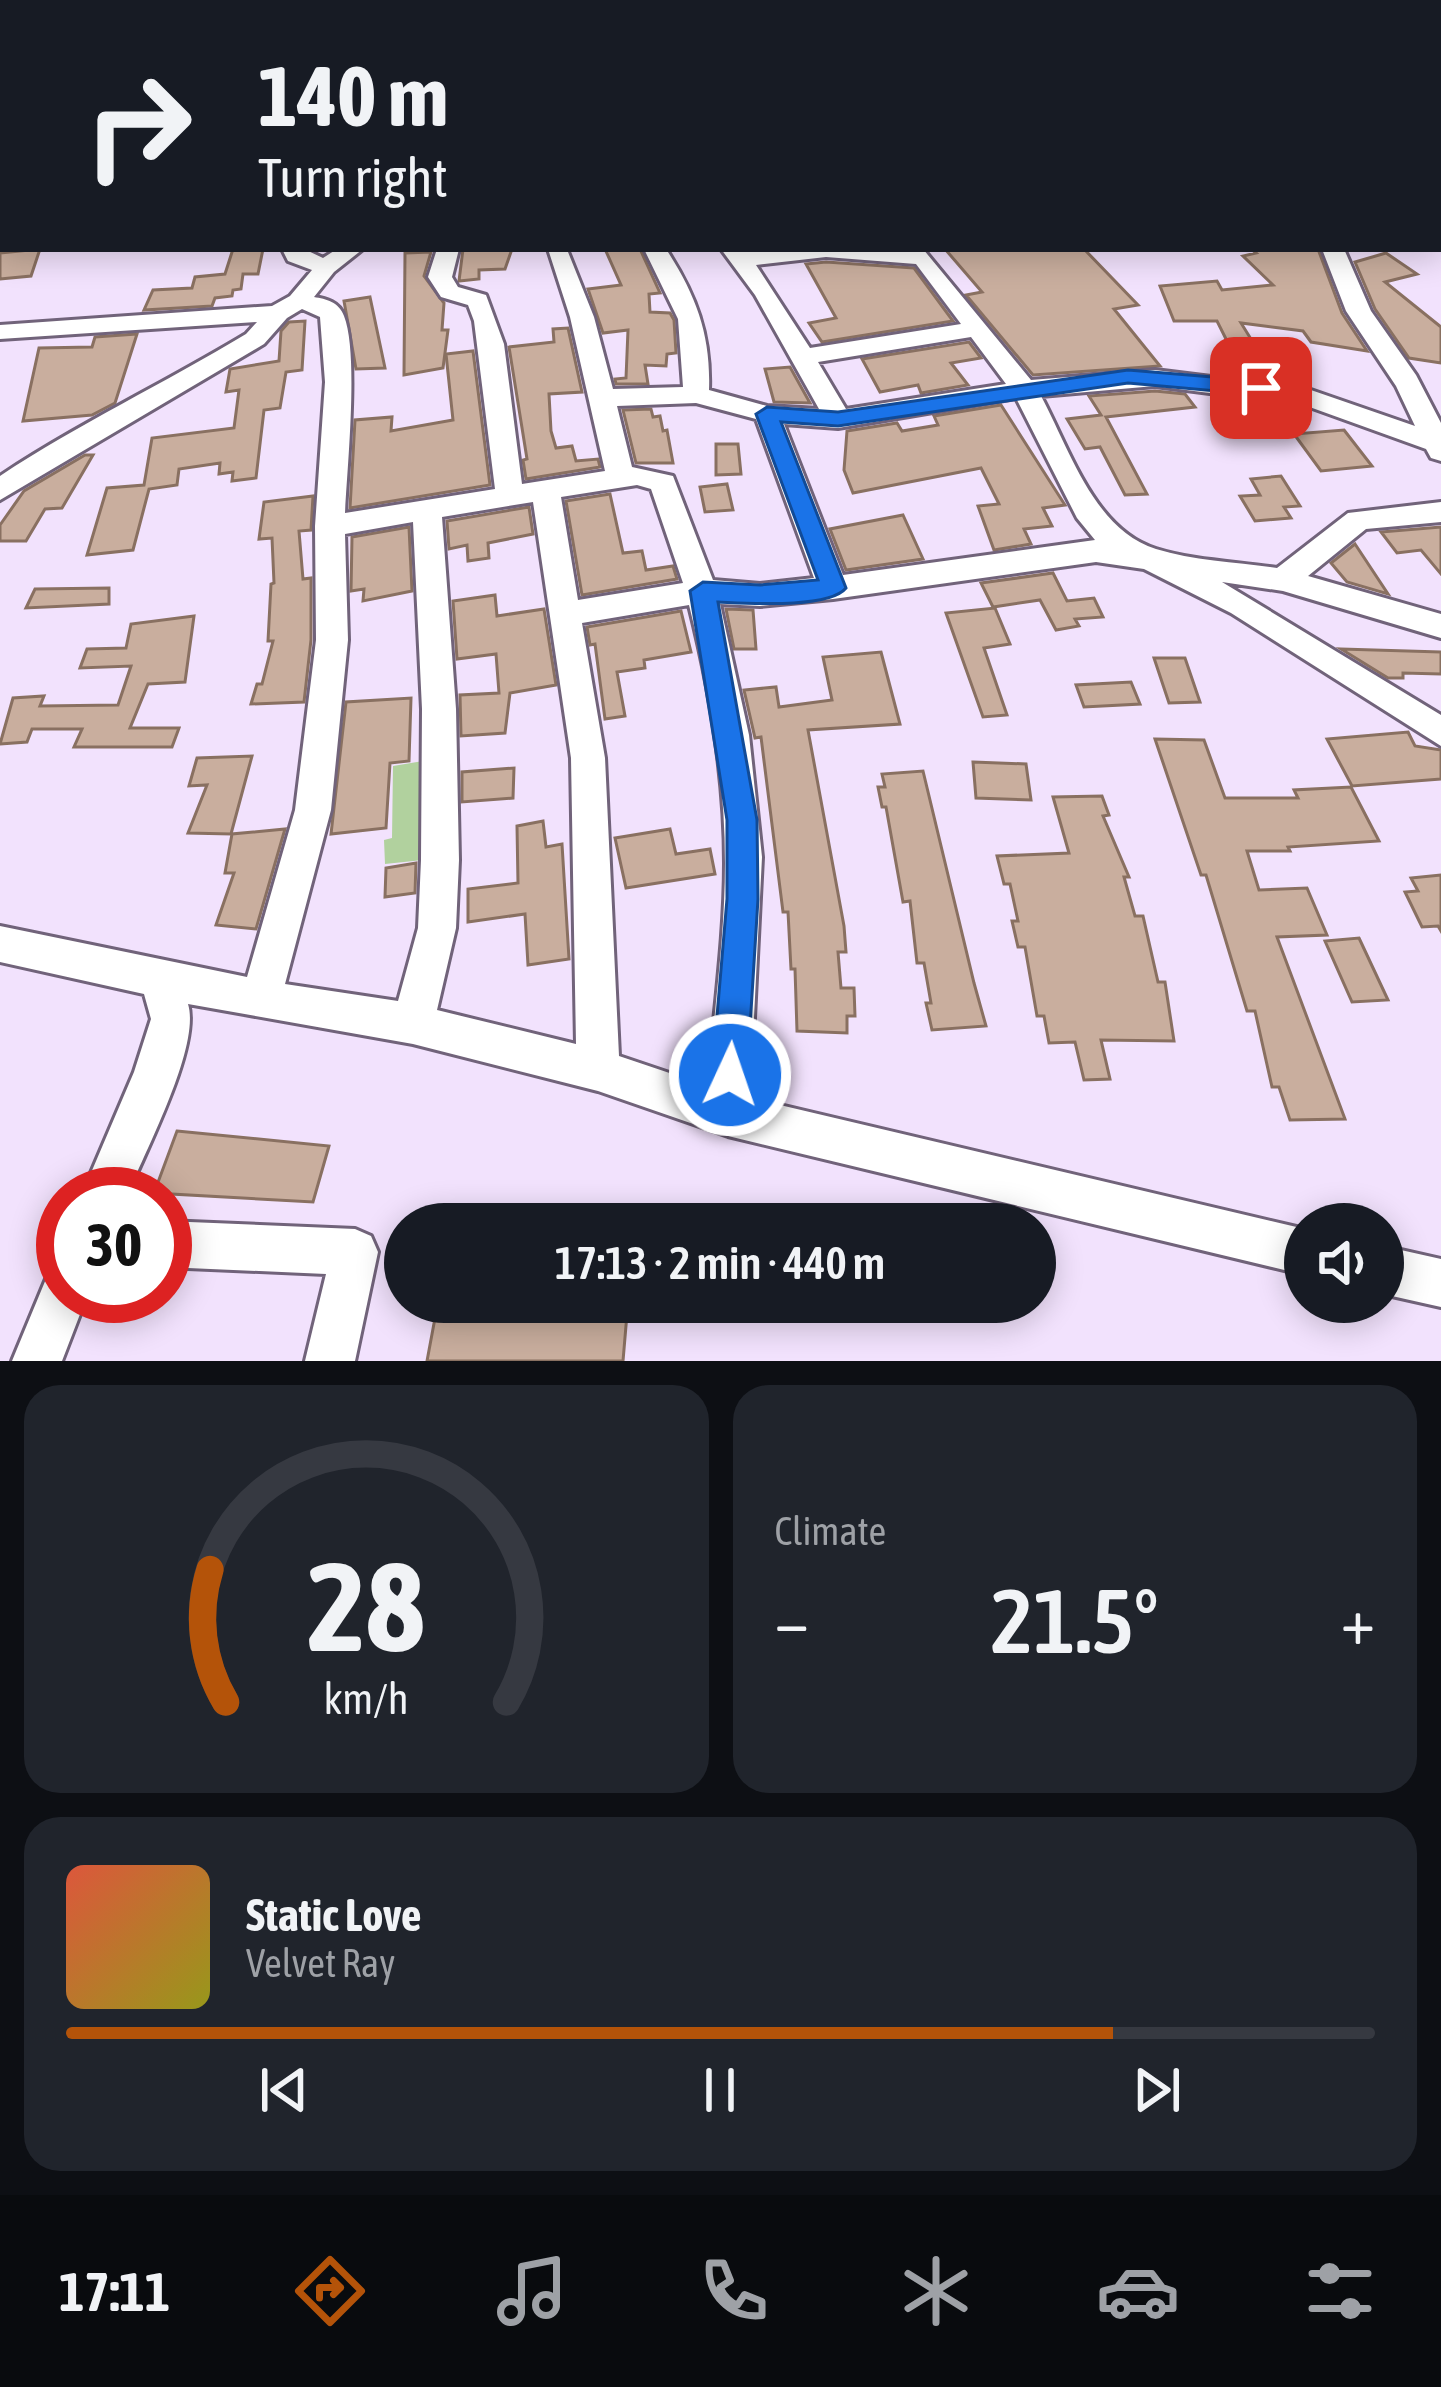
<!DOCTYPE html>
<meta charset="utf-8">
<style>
:root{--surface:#171b24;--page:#20242c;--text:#f1f3f6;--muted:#9ea1a6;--line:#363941;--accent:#b45309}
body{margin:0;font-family:"Asap Condensed",sans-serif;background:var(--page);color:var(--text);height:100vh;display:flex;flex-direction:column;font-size:45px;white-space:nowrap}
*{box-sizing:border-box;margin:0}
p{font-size:39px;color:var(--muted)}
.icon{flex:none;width:66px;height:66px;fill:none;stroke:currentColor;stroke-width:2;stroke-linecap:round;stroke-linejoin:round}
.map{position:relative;height:1361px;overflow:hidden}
.drawer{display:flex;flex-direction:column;gap:24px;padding:24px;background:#0d0f14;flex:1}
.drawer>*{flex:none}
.top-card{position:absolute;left:0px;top:0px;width:1443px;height:252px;box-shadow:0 6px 30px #0003;background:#171b24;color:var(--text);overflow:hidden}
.buttons{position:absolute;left:1284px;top:1203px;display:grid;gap:24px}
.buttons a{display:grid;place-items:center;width:120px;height:120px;border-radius:50%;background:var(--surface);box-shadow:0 6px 30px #0003;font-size:60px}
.speed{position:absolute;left:36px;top:1167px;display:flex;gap:24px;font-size:60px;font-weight:700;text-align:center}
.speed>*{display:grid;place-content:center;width:156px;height:156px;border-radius:50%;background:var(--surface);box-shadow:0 6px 30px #0003;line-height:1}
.speed .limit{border:18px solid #d22;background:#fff;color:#111}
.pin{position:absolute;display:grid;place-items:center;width:102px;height:102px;color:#fff;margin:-51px;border-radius:24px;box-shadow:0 6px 18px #0006}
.me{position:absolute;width:132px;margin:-66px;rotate:3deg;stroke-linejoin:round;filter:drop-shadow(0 0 9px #0008)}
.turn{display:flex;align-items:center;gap:42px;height:252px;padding:0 60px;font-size:54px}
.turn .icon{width:156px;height:156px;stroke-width:2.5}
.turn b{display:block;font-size:84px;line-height:102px}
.big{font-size:90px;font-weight:600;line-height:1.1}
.drawer .tile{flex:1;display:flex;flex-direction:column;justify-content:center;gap:18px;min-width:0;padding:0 42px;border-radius:36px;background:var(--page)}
.drawer .dial{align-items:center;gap:0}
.dial svg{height:312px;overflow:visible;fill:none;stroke:var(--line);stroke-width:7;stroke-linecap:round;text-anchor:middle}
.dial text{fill:var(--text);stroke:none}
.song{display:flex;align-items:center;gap:36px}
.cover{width:144px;height:144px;border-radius:18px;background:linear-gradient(135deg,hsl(10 70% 55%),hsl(60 70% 35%))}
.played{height:12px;border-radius:6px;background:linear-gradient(90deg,var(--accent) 80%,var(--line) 80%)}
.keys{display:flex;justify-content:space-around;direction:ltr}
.heat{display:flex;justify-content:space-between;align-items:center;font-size:66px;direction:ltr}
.drawer .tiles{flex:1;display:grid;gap:24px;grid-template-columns:1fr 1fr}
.tile:last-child{grid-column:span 2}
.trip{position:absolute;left:384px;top:1203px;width:672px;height:120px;border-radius:60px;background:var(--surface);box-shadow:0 6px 30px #0003;font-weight:600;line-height:120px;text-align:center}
.menu{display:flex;height:192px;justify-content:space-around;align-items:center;background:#090b0e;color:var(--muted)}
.menu .icon{width:84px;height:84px}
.menu .current{color:var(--accent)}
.menu b{font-size:54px;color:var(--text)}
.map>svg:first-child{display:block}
.green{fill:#b1d19e}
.building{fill:#c9ae9e;stroke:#897061;stroke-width:3}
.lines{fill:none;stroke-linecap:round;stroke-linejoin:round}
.minor-casing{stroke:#71637a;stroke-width:6}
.minor{fill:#fff;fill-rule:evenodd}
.route{fill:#1a73e8;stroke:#114b97;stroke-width:3}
</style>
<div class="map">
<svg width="1441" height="1361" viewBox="0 0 1441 1361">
<rect width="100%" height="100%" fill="#f2e2fd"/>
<polygon class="green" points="423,761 423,860 385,864 384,840 392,838 393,766"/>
<g class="building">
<polygon points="40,249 31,276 0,279 0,253"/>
<polygon points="233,249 263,249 258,274 243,274 241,289 233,290 232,296 215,298 212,306 144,310 153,290 192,288 195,277 225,274"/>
<polygon points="463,249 512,249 505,269 479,270 479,279 459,281"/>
<polygon points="605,249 640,249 660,293 649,294 650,312 670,313 674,320 676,353 667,354 666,366 645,365 648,384 616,384 615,379 626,378 628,330 603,333 588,289 621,285"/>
<polygon points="945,249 1084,249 1138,305 1114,309 1160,366 1033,375 966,295 982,292"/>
<polygon points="1251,249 1318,249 1342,313 1367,351 1311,342 1303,331 1241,323 1264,360 1237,361 1217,321 1174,321 1160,286 1217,281 1222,290 1273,285 1243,256 1256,253"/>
<polygon points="431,252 424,276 444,303 442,330 448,330 443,368 404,375 405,253"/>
<polygon points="1386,253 1417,274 1385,282 1441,327 1441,363 1409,358 1375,309 1355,262"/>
<polygon points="826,262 914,268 953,321 822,342 809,323 836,318 806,264"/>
<polygon points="370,297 385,368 356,369 344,301"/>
<polygon points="305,321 302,370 286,372 280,408 264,410 256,478 232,481 233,472 219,474 220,463 179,469 177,485 149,489 133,550 87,555 107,488 144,485 152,438 234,428 239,390 226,392 230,369 279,361 281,331 289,322"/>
<polygon points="568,328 582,392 549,394 551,431 556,448 572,446 576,461 598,459 600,467 526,479 523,460 527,459 509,347 554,342 553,329"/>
<polygon points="137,334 115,403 92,415 23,421 39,348 92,347 95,337"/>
<polygon points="969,342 981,358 951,363 968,385 921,393 918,385 880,392 862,359"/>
<polygon points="473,351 490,485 350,508 355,420 392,417 391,431 453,420 446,354"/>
<polygon points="790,367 810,403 774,402 765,369"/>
<polygon points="1155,391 1185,394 1195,407 1106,417 1147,494 1125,495 1100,447 1085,449 1067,419 1101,415 1089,396"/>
<polygon points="1001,405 1065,505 1043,508 1052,526 1024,529 1031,544 994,550 978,506 999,504 981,468 853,493 844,470 847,431 897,423 902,431 938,425 934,416"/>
<polygon points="651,409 653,417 660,416 663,431 667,430 673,463 636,463 623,410"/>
<polygon points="1344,430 1372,466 1321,471 1294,434"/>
<polygon points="716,444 738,444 741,474 716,475"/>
<polygon points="85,455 93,455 62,508 45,509 26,541 0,541 0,525 24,491"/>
<polygon points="1281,476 1300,506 1284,507 1291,518 1255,521 1240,496 1260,495 1251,479"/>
<polygon points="727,484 733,510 705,512 700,487"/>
<polygon points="610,494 623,553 642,551 646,570 673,566 677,579 582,595 566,501"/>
<polygon points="313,496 311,530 299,531 303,579 311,578 311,640 304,702 251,704 257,684 262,684 273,641 268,641 271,584 274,583 272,538 259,539 264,502"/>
<polygon points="529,507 533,534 488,543 489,558 468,561 467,545 449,549 447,521"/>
<polygon points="903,515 923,559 846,570 830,529"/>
<polygon points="409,527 412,591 363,601 364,589 351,591 352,537"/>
<polygon points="1441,527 1441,574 1421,550 1397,553 1381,532"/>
<polygon points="1355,544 1357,547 1388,594 1347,582 1331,563"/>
<polygon points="1053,573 1067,601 1094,598 1103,617 1075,619 1079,626 1056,630 1040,600 993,607 981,583"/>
<polygon points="109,588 109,604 26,608 35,589"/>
<polygon points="495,595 497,616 544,609 556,685 510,693 505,733 461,736 460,695 499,693 496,654 457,659 453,601"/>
<polygon points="995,608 1010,644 984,648 1007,715 983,717 946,613"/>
<polygon points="726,609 753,610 756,649 734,649"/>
<polygon points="681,611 691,652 644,660 645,668 617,672 625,716 605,719 595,644 590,645 587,627"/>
<polygon points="194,616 185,682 148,684 130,728 179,728 172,747 74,747 82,729 32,729 27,742 0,744 13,698 44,696 40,706 118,705 131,666 80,668 87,649 126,648 131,624"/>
<polygon points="1341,649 1441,652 1441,674 1403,673 1403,678 1388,678"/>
<polygon points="881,652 900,724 808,730 844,926 846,952 838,952 841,988 854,988 855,1016 847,1016 847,1033 797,1031 795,969 791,969 788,912 783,912 761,737 755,738 744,690 776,687 779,707 832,700 823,657"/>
<polygon points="1154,658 1185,658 1200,702 1169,703"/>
<polygon points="1131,682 1140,704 1084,707 1076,685"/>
<polygon points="411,698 409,761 390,763 386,828 331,834 346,702"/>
<polygon points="1408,732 1415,746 1441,750 1441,779 1352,786 1327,739"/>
<polygon points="1155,739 1204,740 1225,798 1298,798 1294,790 1351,787 1379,841 1288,847 1290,851 1247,851 1259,890 1307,888 1327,935 1277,937 1345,1119 1290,1120 1279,1087 1272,1087 1255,1011 1247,1011 1206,875 1201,875"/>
<polygon points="252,756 231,834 188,833 207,785 189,786 197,758"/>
<polygon points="973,762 1026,764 1031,800 976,798"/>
<polygon points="514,768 513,798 462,802 462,772"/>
<polygon points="923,771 974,983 986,1026 932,1030 926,1003 931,1003 924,963 917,963 910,901 903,902 886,807 882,807 878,787 885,787 882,774"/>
<polygon points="1102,796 1109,815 1103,816 1129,877 1124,877 1135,916 1143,916 1158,982 1165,982 1174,1041 1101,1040 1110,1079 1084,1080 1075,1042 1049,1043 1044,1016 1037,1016 1025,947 1018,947 1012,921 1018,921 1010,884 1004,884 997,856 1069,853 1053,797"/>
<polygon points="543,821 546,847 562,844 569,959 528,965 525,914 468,922 468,889 518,883 517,826"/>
<polygon points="285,829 256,929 216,925 234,873 225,873 232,834"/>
<polygon points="670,829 676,854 710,849 715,874 626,888 615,838"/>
<polygon points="416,863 415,893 385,897 386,868"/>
<polygon points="1441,875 1441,931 1438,926 1422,927 1405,892 1418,891 1411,878"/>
<polygon points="1359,938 1388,1000 1352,1002 1325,941"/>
<polygon points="177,1131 329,1146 313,1202 154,1193"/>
<polygon points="438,1302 628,1302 623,1361 427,1361"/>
</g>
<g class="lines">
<defs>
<g id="minor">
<polygon points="3,63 3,76 0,77 0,64"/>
<rect x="1440" y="75" width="1" height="12"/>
<rect x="0" y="101" width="3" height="12"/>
<rect x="0" y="145" width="3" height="12"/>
<rect x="1440" y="149" width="1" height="12"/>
<rect x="0" y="185" width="3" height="12"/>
<rect x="1440" y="214" width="1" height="14"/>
<path d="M282 249H304L323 258 337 249H363L334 272 314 297C326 299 339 302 344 316 359 354 347 468 345 513L495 489 474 321 468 305 441 297 428 277 437 249H459L452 277 458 287 486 295 504 344 522 484 605 471 570 317 548 249 568 252 594 317 613 389 683 387 678 319 644 249H666C696 295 711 335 709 390L767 406 819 409 755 295 721 249H923L1031 380 1155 370 1308 389 1415 426 1396 386 1346 311 1322 249H1344L1371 311 1416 375 1441 423V461L1431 458 1426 449 1304 405 1155 386 1041 396C1069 448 1094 530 1156 549 1194 561 1239 562 1277 568L1348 513 1441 502V522L1366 529 1308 576 1441 614V638L1283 591 1222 582 1441 715V746L1231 613 1144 569 1096 562 833 599 760 606 720 604 749 735 762 857 750 1098 1305 1229V1275L728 1136 598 1091 413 1044 188 1004C201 1046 145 1151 128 1194H82L134 1072 151 1019 144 994 0 962V926L247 977 295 810 316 640 315 526 325 382 320 317 302 309 287 318 264 344 0 500V476C78 424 165 383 246 334L257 322 0 339V325L272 306 290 296 312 270 288 261ZM826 257 916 264 961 324 810 348 756 265ZM971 337 1006 384 846 409 818 362ZM1016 398 1077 518 1095 540 843 575 784 424 838 428ZM696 403 756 419 814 578 760 584 713 580 673 476 632 467 617 406ZM637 485 651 489 683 583 578 600 561 497ZM533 502 571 758 576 1044 437 1010 456 928 459 860 456 709 442 517ZM413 522 422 709 421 860 418 928 398 1001 285 984 331 810 348 640 345 534ZM689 605C710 689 725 776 725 863 725 937 714 1011 708 1086L619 1056 605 758 582 623Z"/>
<polygon points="165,1221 355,1229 371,1236 378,1252 355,1361 305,1361 326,1274 165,1267"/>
<polygon points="1383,1246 1441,1259 1441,1307 1383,1294"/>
<polygon points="63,1272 63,1296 87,1296 62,1361 12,1361 46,1279"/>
</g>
</defs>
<use href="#minor" class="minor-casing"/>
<use href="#minor" class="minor"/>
</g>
<path class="route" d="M1128 370 1261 381 1272 388 1261 395 1128 383 838 426 781 422 846 588C829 609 746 603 718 602L757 820 758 899 747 1075 742 1088 730 1093 717 1088 712 1075 727 899V820L690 591 703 582 760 585 818 580 756 414 767 407 838 412Z"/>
</svg>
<div class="buttons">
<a><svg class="icon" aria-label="sound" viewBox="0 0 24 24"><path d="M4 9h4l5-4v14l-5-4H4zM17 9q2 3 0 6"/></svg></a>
</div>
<div class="speed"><div class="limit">30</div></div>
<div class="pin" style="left:1261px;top:388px;background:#d93025"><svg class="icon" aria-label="arrive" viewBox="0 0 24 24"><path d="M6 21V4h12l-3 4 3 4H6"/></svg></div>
<svg class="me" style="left:730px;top:1075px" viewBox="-20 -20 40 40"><circle r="17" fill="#1a73e8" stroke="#fff" stroke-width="3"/><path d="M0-11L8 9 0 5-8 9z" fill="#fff"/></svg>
<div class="trip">17:13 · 2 min · 440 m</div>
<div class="top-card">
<div class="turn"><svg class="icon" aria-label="right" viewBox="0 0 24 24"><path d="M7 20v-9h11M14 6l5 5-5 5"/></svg><div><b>140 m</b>Turn right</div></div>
</div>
</div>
<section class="drawer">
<div class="tiles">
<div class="tile dial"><svg viewBox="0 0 100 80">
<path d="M14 69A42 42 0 1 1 86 69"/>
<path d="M14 69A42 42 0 0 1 10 35" stroke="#b45309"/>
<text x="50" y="56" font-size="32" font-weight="700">28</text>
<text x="50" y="72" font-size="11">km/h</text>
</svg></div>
<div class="tile"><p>Climate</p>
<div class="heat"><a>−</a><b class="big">21.5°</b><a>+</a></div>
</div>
<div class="tile">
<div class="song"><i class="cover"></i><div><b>Static Love</b><p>Velvet Ray</p></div></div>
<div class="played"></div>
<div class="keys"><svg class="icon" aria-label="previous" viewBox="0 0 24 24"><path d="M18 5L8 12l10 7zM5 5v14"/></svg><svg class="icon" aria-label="pause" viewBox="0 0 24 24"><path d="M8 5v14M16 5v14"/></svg><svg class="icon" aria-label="next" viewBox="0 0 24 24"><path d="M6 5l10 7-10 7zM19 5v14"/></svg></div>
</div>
</div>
</section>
<nav class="menu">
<b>17:11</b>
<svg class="icon current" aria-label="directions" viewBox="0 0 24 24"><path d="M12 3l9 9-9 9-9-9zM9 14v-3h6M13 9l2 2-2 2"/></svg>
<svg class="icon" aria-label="music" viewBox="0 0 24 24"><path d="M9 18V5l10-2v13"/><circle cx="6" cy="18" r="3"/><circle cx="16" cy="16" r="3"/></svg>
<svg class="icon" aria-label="phone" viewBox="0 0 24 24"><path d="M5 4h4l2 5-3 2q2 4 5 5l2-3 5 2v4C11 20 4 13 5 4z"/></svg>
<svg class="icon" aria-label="climate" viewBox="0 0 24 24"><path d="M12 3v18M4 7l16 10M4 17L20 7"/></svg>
<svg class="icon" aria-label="car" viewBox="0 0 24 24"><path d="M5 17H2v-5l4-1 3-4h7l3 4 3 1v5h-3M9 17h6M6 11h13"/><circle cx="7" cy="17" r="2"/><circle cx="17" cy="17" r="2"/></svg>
<svg class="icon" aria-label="filters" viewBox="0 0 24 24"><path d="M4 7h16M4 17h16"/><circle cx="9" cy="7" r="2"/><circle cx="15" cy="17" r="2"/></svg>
</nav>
